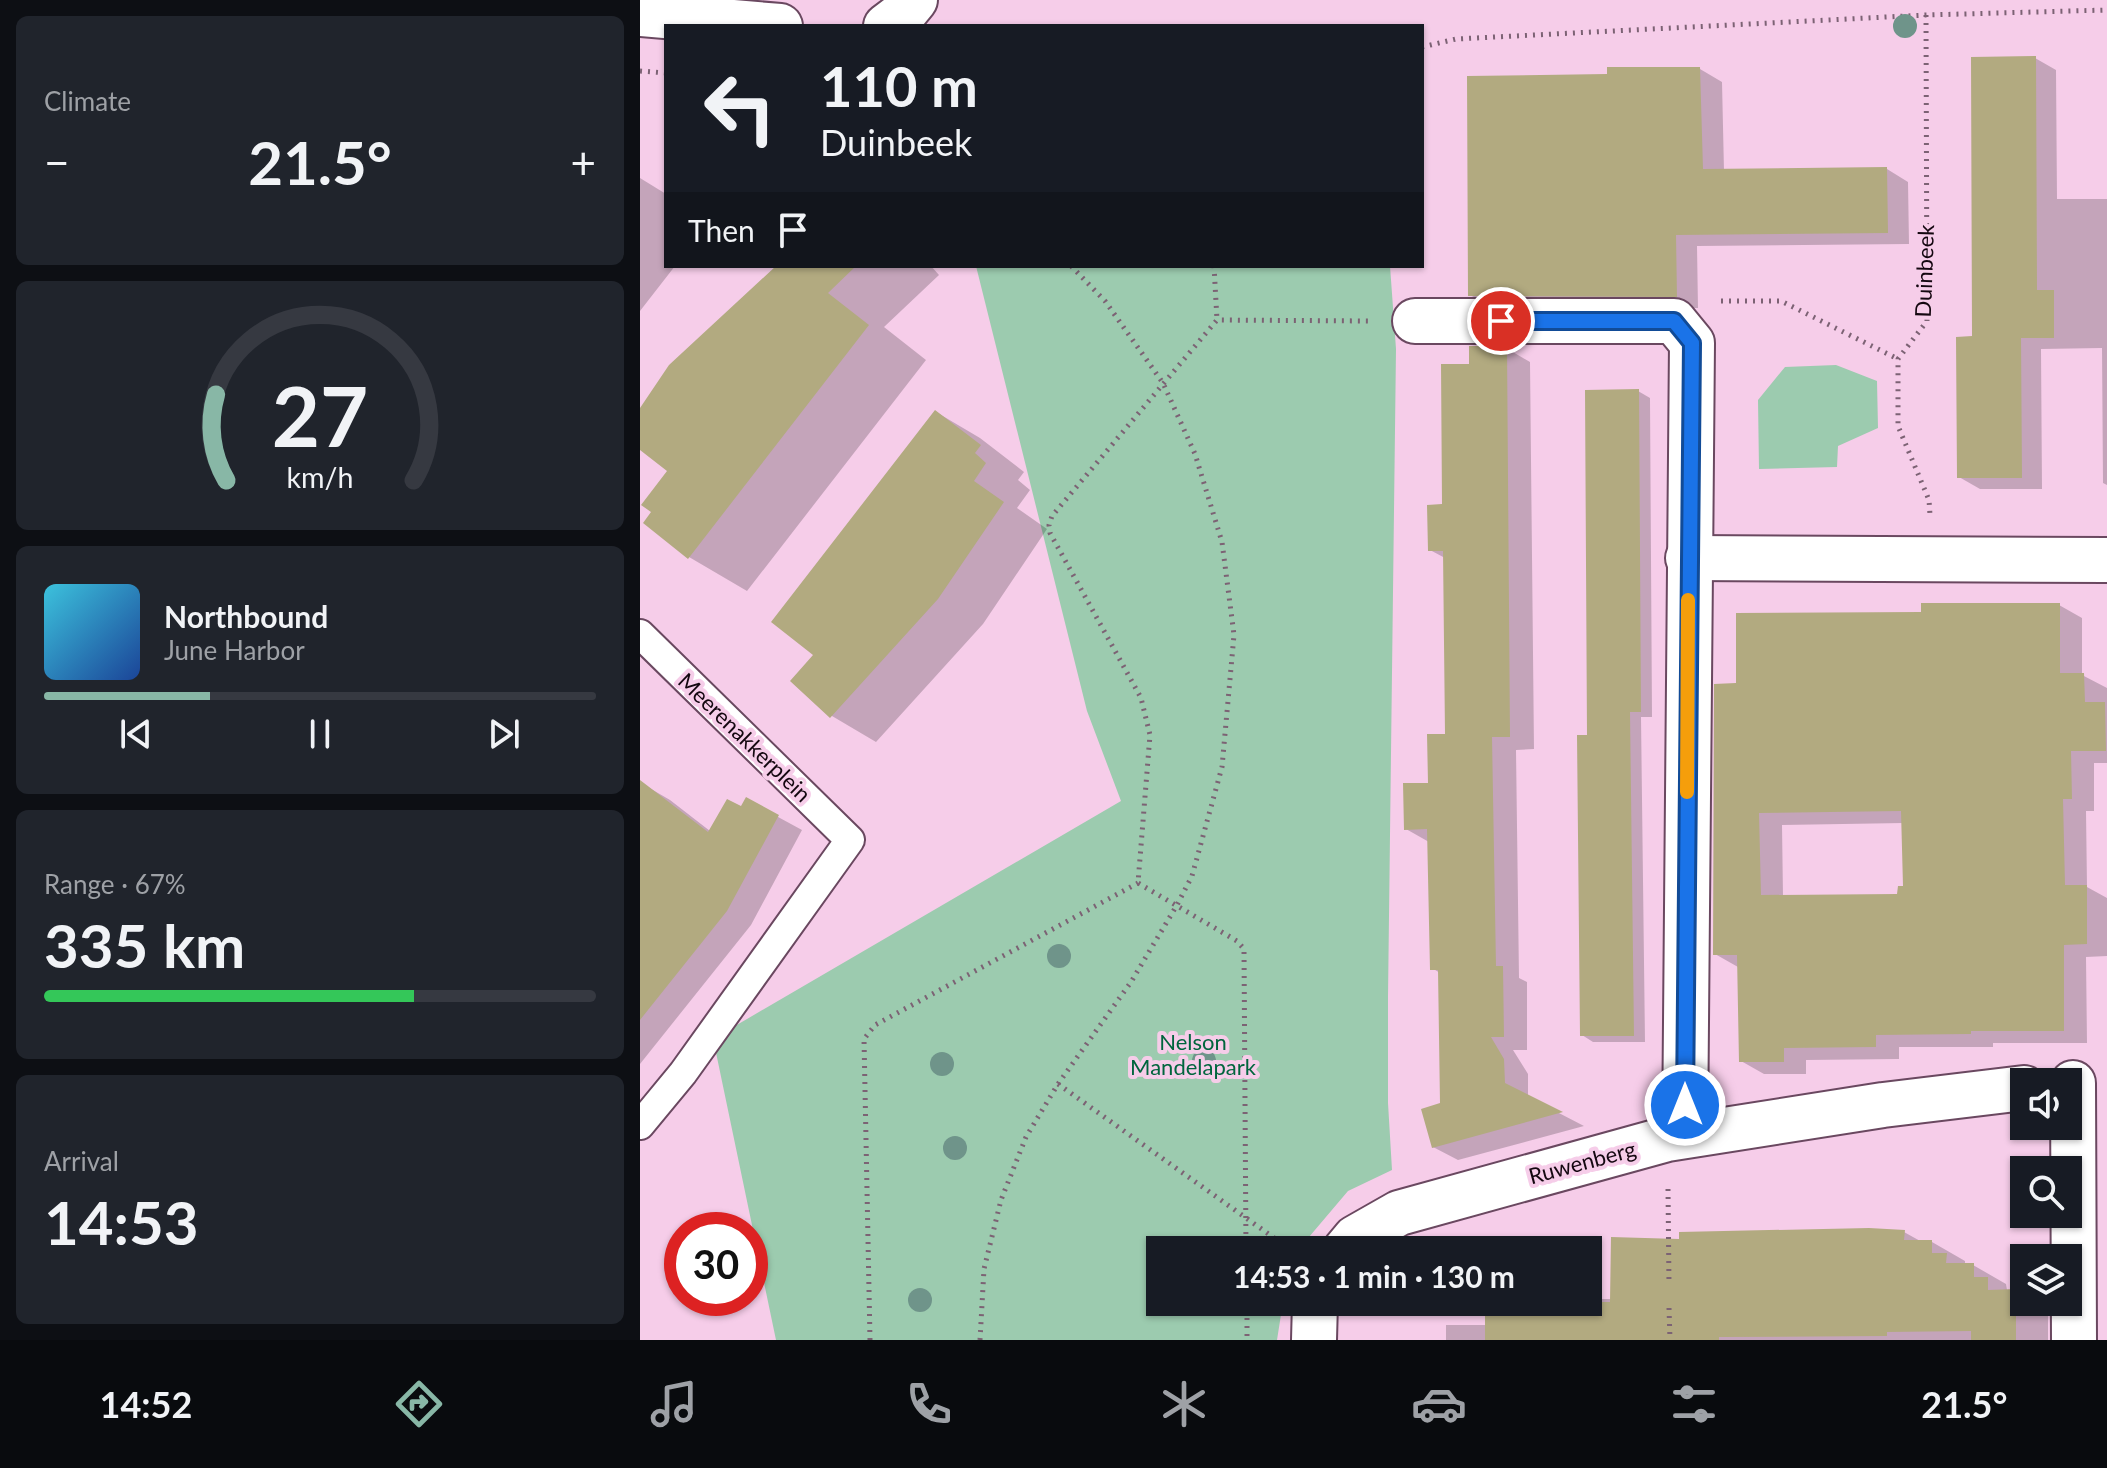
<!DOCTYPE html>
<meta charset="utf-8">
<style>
:root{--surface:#171b24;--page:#20242c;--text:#f1f3f6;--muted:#9ea1a6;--line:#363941;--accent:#88b7a6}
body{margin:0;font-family:Lato,sans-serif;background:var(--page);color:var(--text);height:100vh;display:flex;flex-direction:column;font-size:30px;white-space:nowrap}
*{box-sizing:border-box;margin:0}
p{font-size:26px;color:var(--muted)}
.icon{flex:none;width:44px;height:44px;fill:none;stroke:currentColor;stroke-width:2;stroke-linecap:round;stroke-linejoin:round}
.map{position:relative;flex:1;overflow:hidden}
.panel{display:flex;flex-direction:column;gap:16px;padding:16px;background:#0d0f14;width:640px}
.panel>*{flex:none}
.guide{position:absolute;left:24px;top:24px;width:760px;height:244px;border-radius:0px;box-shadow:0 2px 6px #0004;background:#171b24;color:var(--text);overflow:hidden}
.controls{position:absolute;left:1370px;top:1068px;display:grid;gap:16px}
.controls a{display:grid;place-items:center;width:72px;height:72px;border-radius:0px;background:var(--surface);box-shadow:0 2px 6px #0004;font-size:40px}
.speed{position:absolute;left:24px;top:1212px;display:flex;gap:16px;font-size:40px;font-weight:700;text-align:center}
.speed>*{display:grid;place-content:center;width:104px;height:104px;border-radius:50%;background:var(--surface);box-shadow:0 2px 6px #0004;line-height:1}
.speed .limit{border:12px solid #d22;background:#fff;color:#111}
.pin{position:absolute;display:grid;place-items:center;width:68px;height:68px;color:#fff;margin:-34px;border:4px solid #fff;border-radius:50%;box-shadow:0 2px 8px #0007}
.me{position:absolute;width:88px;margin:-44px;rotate:0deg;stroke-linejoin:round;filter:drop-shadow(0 0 6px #0008)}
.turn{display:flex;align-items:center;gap:28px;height:168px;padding:0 24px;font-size:36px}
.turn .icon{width:104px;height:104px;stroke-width:2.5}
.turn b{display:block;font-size:56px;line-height:68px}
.then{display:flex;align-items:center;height:76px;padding:0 24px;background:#0003;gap:16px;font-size:30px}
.big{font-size:60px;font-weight:700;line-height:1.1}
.panel .card{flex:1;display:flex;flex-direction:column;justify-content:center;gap:12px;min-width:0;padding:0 28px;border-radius:12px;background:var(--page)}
.panel .dial{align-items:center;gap:0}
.dial svg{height:208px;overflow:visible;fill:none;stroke:var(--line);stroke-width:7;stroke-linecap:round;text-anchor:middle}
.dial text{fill:var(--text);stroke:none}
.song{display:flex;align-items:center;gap:24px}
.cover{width:96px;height:96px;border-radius:12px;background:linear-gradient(135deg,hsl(190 70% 55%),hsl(220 70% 35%))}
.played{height:8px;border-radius:4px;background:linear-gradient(90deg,var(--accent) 30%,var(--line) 30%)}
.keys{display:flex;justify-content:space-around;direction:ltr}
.heat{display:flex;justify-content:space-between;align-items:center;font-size:44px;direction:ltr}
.charge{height:12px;border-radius:6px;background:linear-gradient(90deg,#34c759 67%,var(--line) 0)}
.trip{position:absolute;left:506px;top:1236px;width:456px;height:80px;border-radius:0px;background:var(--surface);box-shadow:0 2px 6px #0004;font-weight:700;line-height:80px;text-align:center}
.dock{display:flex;height:128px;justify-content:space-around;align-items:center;background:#090b0e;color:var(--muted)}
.dock .icon{width:56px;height:56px}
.dock .selected{color:var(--accent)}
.dock b{font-size:36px;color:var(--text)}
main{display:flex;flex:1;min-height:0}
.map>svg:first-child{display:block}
.green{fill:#9ccbaf}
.shadow{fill:#0003;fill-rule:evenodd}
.building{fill:#b2aa80;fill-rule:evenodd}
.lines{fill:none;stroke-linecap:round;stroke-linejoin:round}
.lane-casing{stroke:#6a4860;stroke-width:32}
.street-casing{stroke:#6a4860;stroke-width:48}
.path{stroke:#7c6274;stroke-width:5;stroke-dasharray:2 6;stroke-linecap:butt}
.lane{stroke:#fff;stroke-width:28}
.street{stroke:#fff;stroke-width:44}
.tree{fill:#6f948a}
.route-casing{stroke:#114b97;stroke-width:20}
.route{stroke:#1a73e8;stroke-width:14}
.slow{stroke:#f59e0b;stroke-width:14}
.labels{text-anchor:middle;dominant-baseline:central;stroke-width:8;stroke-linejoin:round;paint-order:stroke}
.street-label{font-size:22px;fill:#140710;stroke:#f6cde9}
.park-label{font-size:22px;fill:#00653d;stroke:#f6cde9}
</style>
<main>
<section class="panel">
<div class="card"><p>Climate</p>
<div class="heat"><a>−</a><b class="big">21.5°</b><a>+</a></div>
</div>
<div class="card dial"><svg viewBox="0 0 100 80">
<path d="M14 69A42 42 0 1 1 86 69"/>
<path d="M14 69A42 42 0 0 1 10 36" stroke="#88b7a6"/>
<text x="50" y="56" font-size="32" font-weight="700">27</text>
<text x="50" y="72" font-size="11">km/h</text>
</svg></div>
<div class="card">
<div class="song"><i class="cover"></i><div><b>Northbound</b><p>June Harbor</p></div></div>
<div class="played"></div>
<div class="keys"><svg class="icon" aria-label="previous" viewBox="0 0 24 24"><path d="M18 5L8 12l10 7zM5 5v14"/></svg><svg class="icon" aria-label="pause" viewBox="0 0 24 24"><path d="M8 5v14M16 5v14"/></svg><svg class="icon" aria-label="next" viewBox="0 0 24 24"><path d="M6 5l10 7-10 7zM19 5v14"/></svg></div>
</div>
<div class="card"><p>Range · 67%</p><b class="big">335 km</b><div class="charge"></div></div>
<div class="card"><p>Arrival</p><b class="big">14:53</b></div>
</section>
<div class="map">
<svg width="1467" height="1340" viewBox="0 0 1467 1340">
<rect width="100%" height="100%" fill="#f6cde9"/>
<g class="green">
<polygon points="336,266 750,266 756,349 748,997 748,1103 752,1170 708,1191 669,1237 662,1250 520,1250 520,1302 643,1302 637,1340 136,1340 74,1043 83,1033 481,801 447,711"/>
<polygon points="1196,365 1237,381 1238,428 1198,446 1197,467 1119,469 1118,400 1145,367"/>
</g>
<g class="shadow">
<polygon points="1395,58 1416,70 1417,199 1467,199 1467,485 1463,483 1462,348 1401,349 1402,489 1340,489 1319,477 1335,338"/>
<polygon points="1060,69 1082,82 1084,171 1247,169 1268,182 1269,244 1057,246 1058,308 852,307 830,295 969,76"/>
<polygon points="0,178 26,194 26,266 35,266 0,311"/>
<polygon points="139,266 291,266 299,275 244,327 286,360 107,591 49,557 13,512 30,471 0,449 0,412"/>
<polygon points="866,348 890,362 894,749 876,750 879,978 887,982 887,1050 873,1050 888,1074 888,1097 944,1126 818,1160 793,1147 802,1105 800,973 792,968 789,842 766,829 790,785 807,736 805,558 790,550 804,506 832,366"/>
<polygon points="998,391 1010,398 1012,717 1001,717 1005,1042 953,1042 942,1035 949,737"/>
<polygon points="296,412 340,438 384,472 378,480 390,490 377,508 407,529 343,624 236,742 192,716 176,655"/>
<path d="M1419 605 1442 618V675L1467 688V763H1454V811H1446L1447 887 1467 898V956L1446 957 1447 1043H1353V1047H1259V1059L1166 1060V1074H1124L1101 1061 1098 967 1075 954 1099 685 1283 614ZM1264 823 1265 888 1259 896 1143 897 1142 825Z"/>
<polygon points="6,786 30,800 70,831 102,809 107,800 162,830 111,925 0,1064 0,794"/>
<polygon points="1264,1232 1282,1242 1292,1242 1325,1261 1325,1265 1333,1265 1366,1284 1367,1290 1384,1297 1384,1302 1393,1302 1408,1310 1408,1340 806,1340 806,1325 847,1325 847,1302 948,1302 948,1299 972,1299 1041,1241"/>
</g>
<g class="building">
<polygon points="1396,56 1397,290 1414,290 1414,338 1381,338 1382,478 1317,478 1316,337 1332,336 1331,57"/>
<polygon points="967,67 1060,67 1063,169 1247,167 1248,233 1036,235 1037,297 828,296 827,76 967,74"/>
<polygon points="136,266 216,266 188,293 229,325 48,559 3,523 11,512 1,505 27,471 0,450 0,408 29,365"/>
<polygon points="829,346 867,346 870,737 852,737 856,966 863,966 864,1037 851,1037 864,1059 865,1083 923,1112 792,1148 781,1109 800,1103 798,970 790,970 787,829 764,830 763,783 788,783 787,734 805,734 803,551 788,551 787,505 802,504 801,364 829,364"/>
<polygon points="999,389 1001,712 990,712 994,1036 940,1036 937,735 947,735 945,390"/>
<polygon points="295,410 341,445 335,453 346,463 334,481 364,502 298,599 190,718 150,681 173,655 131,622"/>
<path d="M1281 603H1420V673H1444L1445 702H1465L1466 751H1431L1432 799H1423L1425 885H1447V944L1424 945V1031H1331V1034L1236 1035V1047L1144 1048V1062H1099L1097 955H1073L1074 684 1096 683V613L1281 612ZM1261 811 1263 886H1258L1257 894 1121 895 1119 813Z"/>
<polygon points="0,780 68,832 87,799 101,806 106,797 139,815 87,911 0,1020"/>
<polygon points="1229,1228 1265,1230 1264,1240 1292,1240 1292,1253 1307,1253 1306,1263 1334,1263 1334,1277 1348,1277 1348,1290 1376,1289 1376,1340 1331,1340 1331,1331 1247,1332 1247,1336 1079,1337 1079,1340 845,1340 845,1302 970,1302 971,1237 1039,1239 1039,1232"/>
</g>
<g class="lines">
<defs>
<polyline id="lane" points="0,634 210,840 43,1073 0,1125"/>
<g id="street">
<polyline points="0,14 140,26"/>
<polyline points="246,26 266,11 275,0"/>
<polyline points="775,321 1034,321 1052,343 1045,1135"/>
<polyline points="1048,558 1467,560"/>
<polyline points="1433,1083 1434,1340"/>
<polyline points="705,1250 715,1238 759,1213 1027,1139 1243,1105 1384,1088"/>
<polyline points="674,1340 675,1302"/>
</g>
</defs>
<use href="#lane" class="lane-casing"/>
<use href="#street" class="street-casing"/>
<g class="path">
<polyline points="1286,15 1287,321 1258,359 1258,426 1289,500 1290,515"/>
<polyline points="782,47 816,39 1286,15 1467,10"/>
<polyline points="0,71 26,73"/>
<polyline points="574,266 577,320"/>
<polyline points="1081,301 1141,301 1258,359"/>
<polyline points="418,1084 651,1250"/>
<polyline points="1028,1189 1029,1284"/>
<polyline points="606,1250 604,949 597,941 498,883 510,735 501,698 410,533 409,525 412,516 577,320 729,321"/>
<polyline points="607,1302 607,1340"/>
<polyline points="1029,1308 1030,1340"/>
<polyline points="230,1340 224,1039 235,1025 498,883"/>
<polyline points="340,1340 344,1269 361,1200 386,1137 418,1084 491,982 537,905 552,876 582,767 594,635 582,542 555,454 523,383 465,301 431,266"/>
</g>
<use href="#lane" class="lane"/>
<use href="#street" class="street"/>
</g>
<g class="tree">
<circle cx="1265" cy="26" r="12"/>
<circle cx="419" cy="956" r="12"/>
<circle cx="564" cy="1061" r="12"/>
<circle cx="302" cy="1064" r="12"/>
<circle cx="315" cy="1148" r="12"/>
<circle cx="280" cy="1300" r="12"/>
</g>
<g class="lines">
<defs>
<polyline id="route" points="861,321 1034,321 1052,343 1045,1105"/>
</defs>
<use href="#route" class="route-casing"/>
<use href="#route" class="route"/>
<polyline class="slow" points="1047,792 1048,600"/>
</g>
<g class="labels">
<g class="street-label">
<text transform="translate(1284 271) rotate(-88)">Duinbeek</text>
<text transform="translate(105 737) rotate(44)">Meerenakkerplein</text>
<text transform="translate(942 1162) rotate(-15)">Ruwenberg</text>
</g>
<g class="park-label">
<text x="553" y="1041">Nelson<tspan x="553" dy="25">Mandelapark</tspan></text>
</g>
</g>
</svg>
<div class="controls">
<a><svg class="icon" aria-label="sound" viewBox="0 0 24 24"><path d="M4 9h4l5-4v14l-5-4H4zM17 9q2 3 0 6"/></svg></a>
<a><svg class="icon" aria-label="search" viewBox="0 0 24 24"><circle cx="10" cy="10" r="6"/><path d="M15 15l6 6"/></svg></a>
<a><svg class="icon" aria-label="layers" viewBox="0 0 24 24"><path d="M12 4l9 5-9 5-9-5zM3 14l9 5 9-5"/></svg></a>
</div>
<div class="speed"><div class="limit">30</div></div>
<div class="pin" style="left:861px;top:321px;background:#d93025"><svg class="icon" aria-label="arrive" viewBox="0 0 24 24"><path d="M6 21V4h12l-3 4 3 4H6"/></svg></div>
<svg class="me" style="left:1045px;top:1105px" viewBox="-20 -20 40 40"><circle r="17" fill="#1a73e8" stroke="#fff" stroke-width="3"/><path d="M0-11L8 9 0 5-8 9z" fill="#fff"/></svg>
<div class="trip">14:53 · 1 min · 130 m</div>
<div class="guide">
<div class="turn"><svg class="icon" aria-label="left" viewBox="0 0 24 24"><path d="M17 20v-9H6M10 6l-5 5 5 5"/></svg><div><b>110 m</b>Duinbeek</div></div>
<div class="then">Then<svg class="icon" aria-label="arrive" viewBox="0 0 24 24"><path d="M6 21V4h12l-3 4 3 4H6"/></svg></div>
</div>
</div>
</main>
<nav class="dock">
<b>14:52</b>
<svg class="icon selected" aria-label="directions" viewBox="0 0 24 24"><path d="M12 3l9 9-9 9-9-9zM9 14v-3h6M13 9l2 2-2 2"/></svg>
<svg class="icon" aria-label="music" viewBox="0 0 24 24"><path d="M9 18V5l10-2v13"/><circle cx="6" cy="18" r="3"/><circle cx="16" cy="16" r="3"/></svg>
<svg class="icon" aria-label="phone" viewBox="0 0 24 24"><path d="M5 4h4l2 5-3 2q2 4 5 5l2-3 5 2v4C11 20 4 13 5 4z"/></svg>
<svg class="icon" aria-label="climate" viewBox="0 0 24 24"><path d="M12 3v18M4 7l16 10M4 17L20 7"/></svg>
<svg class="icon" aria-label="car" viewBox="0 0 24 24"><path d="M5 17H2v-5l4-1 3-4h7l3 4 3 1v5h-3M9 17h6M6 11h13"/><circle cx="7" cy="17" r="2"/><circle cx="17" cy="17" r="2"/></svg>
<svg class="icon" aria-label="filters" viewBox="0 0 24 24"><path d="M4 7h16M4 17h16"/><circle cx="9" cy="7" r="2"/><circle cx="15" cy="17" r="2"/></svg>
<b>21.5°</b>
</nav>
